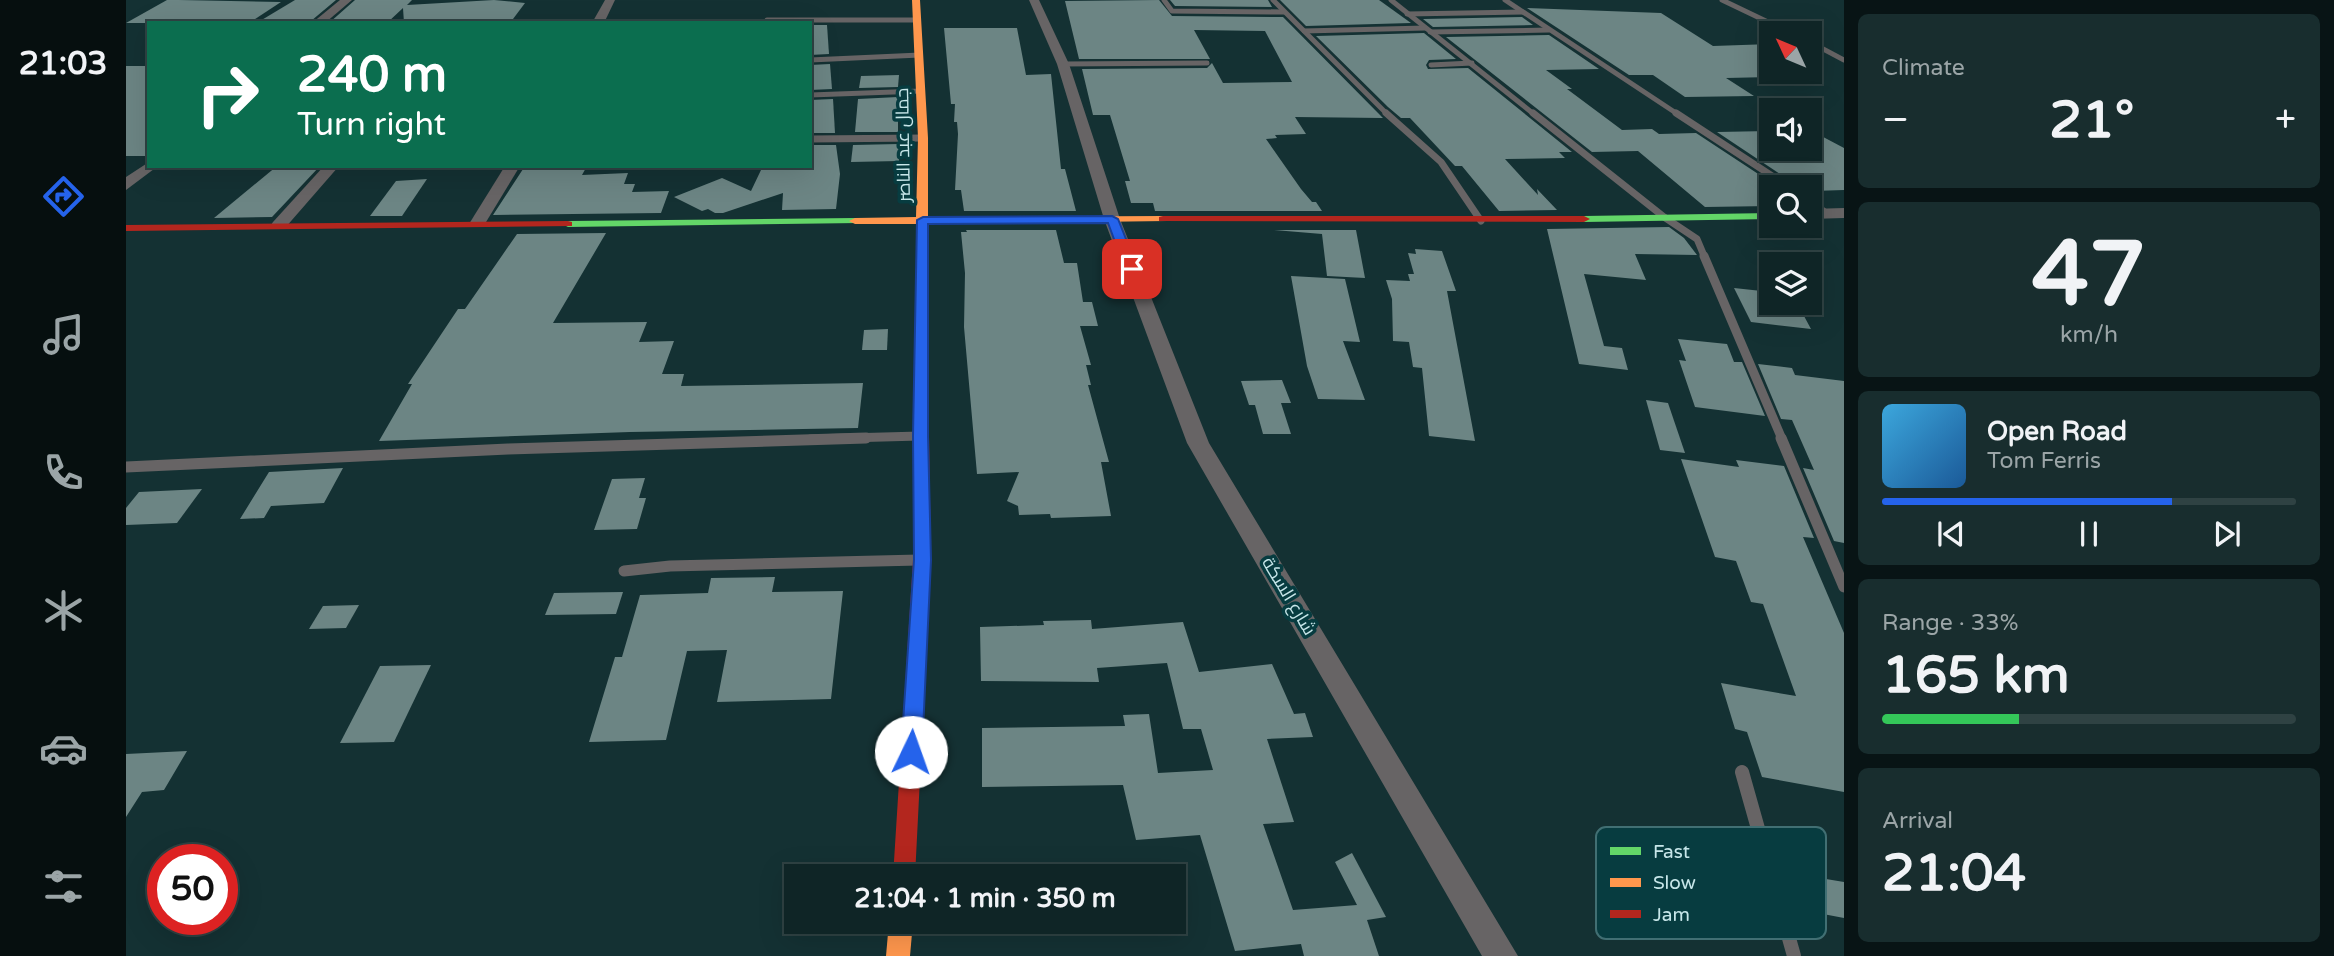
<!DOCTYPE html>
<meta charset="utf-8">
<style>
:root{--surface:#0f2526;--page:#182d2e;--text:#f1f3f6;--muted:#9ba5a7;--line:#2f4243;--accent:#2563eb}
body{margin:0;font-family:"Varela Round",Cairo,sans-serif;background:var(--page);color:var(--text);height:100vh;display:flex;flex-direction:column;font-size:26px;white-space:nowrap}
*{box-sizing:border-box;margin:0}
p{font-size:23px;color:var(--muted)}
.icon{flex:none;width:38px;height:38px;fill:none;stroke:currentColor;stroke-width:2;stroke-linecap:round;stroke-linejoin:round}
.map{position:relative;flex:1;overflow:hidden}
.side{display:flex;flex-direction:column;gap:14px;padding:14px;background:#081415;width:490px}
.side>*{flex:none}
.banner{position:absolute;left:21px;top:21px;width:665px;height:147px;border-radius:0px;box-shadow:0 7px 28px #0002,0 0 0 2px var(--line);background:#0b6e4f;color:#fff;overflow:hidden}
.needle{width:46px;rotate:314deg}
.tools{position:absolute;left:1633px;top:21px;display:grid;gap:14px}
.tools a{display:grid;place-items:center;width:63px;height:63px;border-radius:0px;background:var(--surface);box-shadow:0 7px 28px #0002,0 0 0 2px var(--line);font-size:35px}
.speed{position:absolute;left:21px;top:844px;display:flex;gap:14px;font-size:35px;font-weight:700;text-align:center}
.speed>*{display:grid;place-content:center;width:91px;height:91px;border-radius:50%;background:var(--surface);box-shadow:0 7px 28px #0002,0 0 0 2px var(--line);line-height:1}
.speed .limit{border:10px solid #d22;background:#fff;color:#111}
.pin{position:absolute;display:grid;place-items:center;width:60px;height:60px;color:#fff;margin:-30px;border-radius:14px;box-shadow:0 4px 10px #0006}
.me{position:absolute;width:77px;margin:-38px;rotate:3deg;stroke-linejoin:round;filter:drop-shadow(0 0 5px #0008)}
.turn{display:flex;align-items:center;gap:24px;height:147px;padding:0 35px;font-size:32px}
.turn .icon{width:91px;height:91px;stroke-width:2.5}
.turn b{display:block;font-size:49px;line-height:60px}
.big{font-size:52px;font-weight:800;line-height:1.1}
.side .card{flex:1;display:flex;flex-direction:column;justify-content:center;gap:10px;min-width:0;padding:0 24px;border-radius:10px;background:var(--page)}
.side .dial{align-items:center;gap:0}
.dial b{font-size:91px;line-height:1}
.song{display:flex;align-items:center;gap:21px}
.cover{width:84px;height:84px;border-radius:10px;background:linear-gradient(135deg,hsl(200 70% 55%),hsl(210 70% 35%))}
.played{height:7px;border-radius:4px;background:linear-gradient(90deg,var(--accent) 70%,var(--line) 70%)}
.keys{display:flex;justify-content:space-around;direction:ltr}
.heat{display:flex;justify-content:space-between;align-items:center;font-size:38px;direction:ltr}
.charge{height:10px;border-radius:5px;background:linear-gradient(90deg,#34c759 33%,var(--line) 0)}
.trip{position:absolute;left:658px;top:864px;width:402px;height:70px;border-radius:0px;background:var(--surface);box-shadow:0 7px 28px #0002,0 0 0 2px var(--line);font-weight:800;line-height:70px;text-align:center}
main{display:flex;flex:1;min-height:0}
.tab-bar{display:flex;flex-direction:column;width:126px;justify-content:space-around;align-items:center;background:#060f0f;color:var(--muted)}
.tab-bar .icon{width:49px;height:49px}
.tab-bar .on{color:var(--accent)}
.tab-bar b{font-size:32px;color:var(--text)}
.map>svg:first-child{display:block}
.building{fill:#6c8584}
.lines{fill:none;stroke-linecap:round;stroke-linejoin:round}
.lane-far4{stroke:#676465;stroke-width:5}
.lane-far3{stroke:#676465;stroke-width:7}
.lane-far2{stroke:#676465;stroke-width:9}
.lane-far1{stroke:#676465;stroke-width:11}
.lane{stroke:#676465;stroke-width:14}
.street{fill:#676465;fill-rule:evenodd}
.fast{fill:#63d668;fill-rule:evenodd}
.slow{fill:#ff974d;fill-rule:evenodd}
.jam{fill:#b3261e;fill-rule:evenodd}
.route{fill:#2563eb;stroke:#184099;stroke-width:2}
.labels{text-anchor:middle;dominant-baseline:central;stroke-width:7;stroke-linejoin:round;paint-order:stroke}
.street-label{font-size:18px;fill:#c7e6e9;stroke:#073c40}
.key{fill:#073c40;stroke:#416f73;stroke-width:2}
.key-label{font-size:19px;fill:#c7e6e9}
</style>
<main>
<nav class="tab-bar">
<b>21:03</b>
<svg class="icon on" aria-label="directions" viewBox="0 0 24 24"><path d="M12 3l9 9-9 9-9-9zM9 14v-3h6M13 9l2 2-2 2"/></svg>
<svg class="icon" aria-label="music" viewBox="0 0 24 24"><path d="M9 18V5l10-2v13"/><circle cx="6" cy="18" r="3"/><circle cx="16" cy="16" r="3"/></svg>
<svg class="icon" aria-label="phone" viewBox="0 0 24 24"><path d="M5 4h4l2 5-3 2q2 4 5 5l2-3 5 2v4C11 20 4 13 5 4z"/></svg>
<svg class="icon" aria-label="climate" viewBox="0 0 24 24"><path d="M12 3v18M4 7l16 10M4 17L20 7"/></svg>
<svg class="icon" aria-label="car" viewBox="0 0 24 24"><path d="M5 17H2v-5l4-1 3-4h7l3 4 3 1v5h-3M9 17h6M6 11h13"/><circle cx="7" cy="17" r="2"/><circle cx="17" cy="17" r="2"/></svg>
<svg class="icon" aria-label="filters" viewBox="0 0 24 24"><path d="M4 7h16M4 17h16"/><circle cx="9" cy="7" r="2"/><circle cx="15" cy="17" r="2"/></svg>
</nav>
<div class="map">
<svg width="1718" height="956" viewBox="0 0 1718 956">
<rect width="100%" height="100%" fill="#143133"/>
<g class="building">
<polygon points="41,0 53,0 155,2 123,23 0,23"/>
<polygon points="169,0 210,0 185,21 134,21"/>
<polygon points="229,0 286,0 281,5 368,0 399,3 384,23 278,23 277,8 261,23 203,23"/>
<polygon points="1033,0 1046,16 1157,17 1254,115 1257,118 1169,117 1180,134 1149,135 1151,138 1140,139 1175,189 1186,202 1190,202 1196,211 1029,211 1027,203 1005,203 999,181 1004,181 984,115 967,115 956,69 1081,68 1086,63 1097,83 1166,82 1139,31 1068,30 1084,59 953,59 939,1"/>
<polygon points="1044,0 1142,0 1146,7 1049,6"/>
<polygon points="1154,0 1253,0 1285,23 1180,26"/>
<polygon points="1401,8 1535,13 1587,46 1645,44 1645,71 1635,71 1645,77 1600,78 1628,96 1559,97 1527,75 1503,75"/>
<polygon points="1396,17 1407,25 1307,27 1297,19"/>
<polygon points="684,25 701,25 703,54 684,55"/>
<polygon points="818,28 891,28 900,75 925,74 935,169 939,169 950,211 838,211 835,190 829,190 832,134 831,122 828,122 829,104 825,104"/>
<polygon points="1298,33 1330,59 1303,60 1300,65 1302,69 1342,68 1446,152 1433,152 1439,158 1379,159 1412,195 1411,189 1431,210 1373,211 1336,166 1329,166 1284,118 1275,118 1262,107 1190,36"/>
<polygon points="1423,35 1473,69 1420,70 1446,89 1441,89 1496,130 1526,129 1533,134 1570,133 1652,187 1640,187 1645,206 1579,207 1512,151 1466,152 1320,37"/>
<polygon points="704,64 706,89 684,90 684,65"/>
<rect x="0" y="66" width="23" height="90"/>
<polygon points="773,75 772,87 733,88 735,76"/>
<polygon points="772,97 772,132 729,132 732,99"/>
<polygon points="707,99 709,133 684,133 684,100"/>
<polygon points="1684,130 1718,148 1718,190 1687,191 1684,187 1669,187 1666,182 1591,132 1643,131 1645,132 1645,149 1671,149 1684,157"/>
<polygon points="773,144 773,161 725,162 727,145"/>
<polygon points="684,145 710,145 714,174 710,209 656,210 657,193 597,213 589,213 582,209 576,211 548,197 596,178 625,191 635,170 678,170 678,166 684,166"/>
<polygon points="151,166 194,166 146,217 88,218"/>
<polygon points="399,166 461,166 456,175 502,173 498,184 509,184 506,192 543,191 535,213 367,215"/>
<polygon points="301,179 276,216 244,216 270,181"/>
<polygon points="1543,227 1558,238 1571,255 1509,254 1520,280 1458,274 1478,346 1496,348 1502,370 1453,364 1421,229"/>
<polygon points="840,230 930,230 938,263 951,263 957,302 966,302 972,326 954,326 965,365 960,365 965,385 962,385 983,462 975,462 985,516 925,518 924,514 893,515 892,506 881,501 893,472 851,474 838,327 839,273 835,232 841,232"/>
<polygon points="1230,230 1239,278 1201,276 1196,234 1148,230"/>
<polygon points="480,233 427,323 521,322 513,342 548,341 536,374 558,374 555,386 737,383 732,428 504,432 253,441 286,384 282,384 332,309 339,309 391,234"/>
<polygon points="1289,249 1316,251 1330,291 1321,291 1349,441 1303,436 1296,368 1287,367 1283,342 1267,341 1266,299 1260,280 1284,281 1282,274 1288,274 1282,253 1290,254"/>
<polygon points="1165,276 1219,279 1234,342 1217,341 1239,400 1192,399 1181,366"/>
<polygon points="1608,288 1645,292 1645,303 1671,303 1685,329 1625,322"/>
<polygon points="762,329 761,350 736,350 738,330"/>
<polygon points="1552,339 1601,344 1608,362 1616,362 1639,416 1569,407 1553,360 1560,361"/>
<polygon points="1632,364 1666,368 1669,375 1718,381 1718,543 1708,541 1677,468 1688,470 1666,420 1655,419"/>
<polygon points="1156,380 1165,403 1155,403 1165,434 1137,434 1129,405 1123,405 1115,381"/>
<polygon points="1520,400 1542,403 1559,453 1534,450"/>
<polygon points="1555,459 1613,467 1610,460 1658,466 1688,538 1677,537 1718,633 1718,792 1636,777 1621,732 1609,729 1595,683 1670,696 1637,604 1625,602 1610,561 1589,557"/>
<polygon points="217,468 198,503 145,506 138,518 114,519 143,472"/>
<polygon points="519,478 513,498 520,498 511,529 468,530 486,479"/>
<polygon points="76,489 51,523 0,525 0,508 13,492"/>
<polygon points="649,577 646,592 717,591 705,699 591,702 601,650 561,651 540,740 463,742 489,657 496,657 514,595 582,593 585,578"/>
<polygon points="497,592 490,614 419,615 428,593"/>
<polygon points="233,605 220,628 183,629 197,606"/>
<polygon points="965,620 966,629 1057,622 1073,672 1146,664 1168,714 1179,713 1187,737 1141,739 1168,822 1137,824 1167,910 1231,905 1209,862 1226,853 1260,917 1241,920 1253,956 1178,956 1175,944 1109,951 1074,835 1010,840 997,785 856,787 856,728 999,726 997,715 1023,714 1032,773 1087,770 1075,729 1057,729 1041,663 971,668 973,682 855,681 854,627 918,625 917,621"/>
<polygon points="305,665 268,742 214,743 254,666"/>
<polygon points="61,751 38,790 16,792 0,817 0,754"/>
<polygon points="1682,876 1718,882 1718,918 1697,914"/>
</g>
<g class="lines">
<g class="lane-far4">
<polyline points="1038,0 1046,11 1158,12"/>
<polyline points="1147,0 1262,115"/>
<polyline points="1265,0 1409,115"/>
<polyline points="1379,0 1553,115"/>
<polyline points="1596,0 1665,33"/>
<polyline points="1281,14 1397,12"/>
<polyline points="641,20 791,20"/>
<polyline points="1178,31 1299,28"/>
<polyline points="1304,32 1423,30"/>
<polyline points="1684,42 1718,60"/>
<polyline points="684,60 794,55"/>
<polyline points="937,64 1081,63"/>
<polyline points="1305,65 1346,63"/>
<polyline points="684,95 795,91"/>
</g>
<g class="lane-far3">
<polyline points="1260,113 1315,162 1355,221"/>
<polyline points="1407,113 1538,217 1571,239 1579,258"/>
<polyline points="1550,113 1663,187"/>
<polyline points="684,139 797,138"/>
<polyline points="1684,201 1700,213"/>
</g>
<g class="lane-far2">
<polyline points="1578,256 1656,439"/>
<polyline points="684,439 794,436"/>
</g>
<g class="lane-far1">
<polyline points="1655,438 1718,587"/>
<polyline points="0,467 382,449 740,438"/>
<polyline points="498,571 544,566 793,560"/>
</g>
<polyline class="lane" points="1616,772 1668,956"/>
<g class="street">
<polygon points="214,0 226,0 199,23 186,23"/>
<polygon points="479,0 489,0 478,23 466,23"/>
<polygon points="903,0 913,0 943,64 994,219 1083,443 1392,956 1356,956 1061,443 978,219 931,64"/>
<polygon points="23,162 23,166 30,166 28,169 0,190 0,177"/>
<polygon points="198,166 213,166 159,228 147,228 145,225 147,222"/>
<polygon points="379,166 394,166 357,227 345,227 343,224"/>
<polygon points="1718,208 1718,218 1684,219 1684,209"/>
</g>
<g class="fast">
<polygon points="1645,213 1645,219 1458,222 1452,219 1458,216"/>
<polygon points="729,218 735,221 733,223 442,227 436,224 442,221"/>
</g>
<g class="slow">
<polygon points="786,0 794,0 802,138 802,217 1037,216 1041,217 1041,221 802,224 801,311 795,315 790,314 790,224 729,224 723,221 729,218 790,217 792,138"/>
<polygon points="763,922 787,922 784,956 760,956"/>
</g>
<g class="jam">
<polygon points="1037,216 1458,216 1464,219 1458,222 1033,221 1033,217"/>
<polygon points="442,221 446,222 446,226 0,231 0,225"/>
<polygon points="795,307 801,311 805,560 789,877 767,877 787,560 789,311"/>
</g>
</g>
<polygon class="route" points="986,216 992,219 1012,269 1010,272 999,269 982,223 802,224 802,436 805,560 796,752 793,758 785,760 778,758 775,752 788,560 787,436 791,220 797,217"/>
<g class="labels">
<g class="street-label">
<text transform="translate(777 145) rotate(-91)">جمال عبد الناصر</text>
<text transform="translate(1163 596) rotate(59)">شارع السكة</text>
</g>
</g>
<rect x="1470" y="827" width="230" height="112" rx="10" class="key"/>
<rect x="1484" y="847" width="31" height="8" fill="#63d668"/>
<rect x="1484" y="878" width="31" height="9" fill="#ff974d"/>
<rect x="1484" y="910" width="31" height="8" fill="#b3261e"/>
<g class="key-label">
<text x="1527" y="858">Fast</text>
<text x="1527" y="889">Slow</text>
<text x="1527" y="921">Jam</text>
</g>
</svg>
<div class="tools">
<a><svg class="needle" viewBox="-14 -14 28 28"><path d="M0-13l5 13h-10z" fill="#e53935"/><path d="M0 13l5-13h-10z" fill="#9ba5a7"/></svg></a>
<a><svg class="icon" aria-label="sound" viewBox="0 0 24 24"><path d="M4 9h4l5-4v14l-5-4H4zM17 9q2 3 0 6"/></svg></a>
<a><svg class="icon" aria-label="search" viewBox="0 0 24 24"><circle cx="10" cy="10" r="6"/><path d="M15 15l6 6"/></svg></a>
<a><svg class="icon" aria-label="layers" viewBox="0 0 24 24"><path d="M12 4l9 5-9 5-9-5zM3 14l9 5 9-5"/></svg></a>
</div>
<div class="speed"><div class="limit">50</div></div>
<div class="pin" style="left:1006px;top:269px;background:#d93025"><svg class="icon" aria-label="arrive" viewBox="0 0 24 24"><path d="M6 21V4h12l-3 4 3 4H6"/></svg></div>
<svg class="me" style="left:785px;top:752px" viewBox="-20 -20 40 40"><circle r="19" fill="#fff"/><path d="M0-13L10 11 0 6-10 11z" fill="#2563eb"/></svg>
<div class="trip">21:04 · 1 min · 350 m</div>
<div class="banner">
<div class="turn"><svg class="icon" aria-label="right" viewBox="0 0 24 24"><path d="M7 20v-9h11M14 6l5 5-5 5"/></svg><div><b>240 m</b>Turn right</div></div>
</div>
</div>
<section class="side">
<div class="card"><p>Climate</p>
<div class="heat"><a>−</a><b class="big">21°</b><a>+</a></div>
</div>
<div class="card dial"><b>47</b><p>km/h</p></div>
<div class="card">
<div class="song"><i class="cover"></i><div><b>Open Road</b><p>Tom Ferris</p></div></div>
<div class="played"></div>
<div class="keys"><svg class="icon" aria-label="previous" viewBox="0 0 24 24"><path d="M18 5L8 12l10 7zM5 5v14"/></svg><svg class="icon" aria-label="pause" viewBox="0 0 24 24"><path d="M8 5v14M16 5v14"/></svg><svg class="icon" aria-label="next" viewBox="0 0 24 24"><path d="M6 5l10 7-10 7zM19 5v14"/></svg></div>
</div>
<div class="card"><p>Range · 33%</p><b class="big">165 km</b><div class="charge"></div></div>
<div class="card"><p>Arrival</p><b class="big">21:04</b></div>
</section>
</main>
